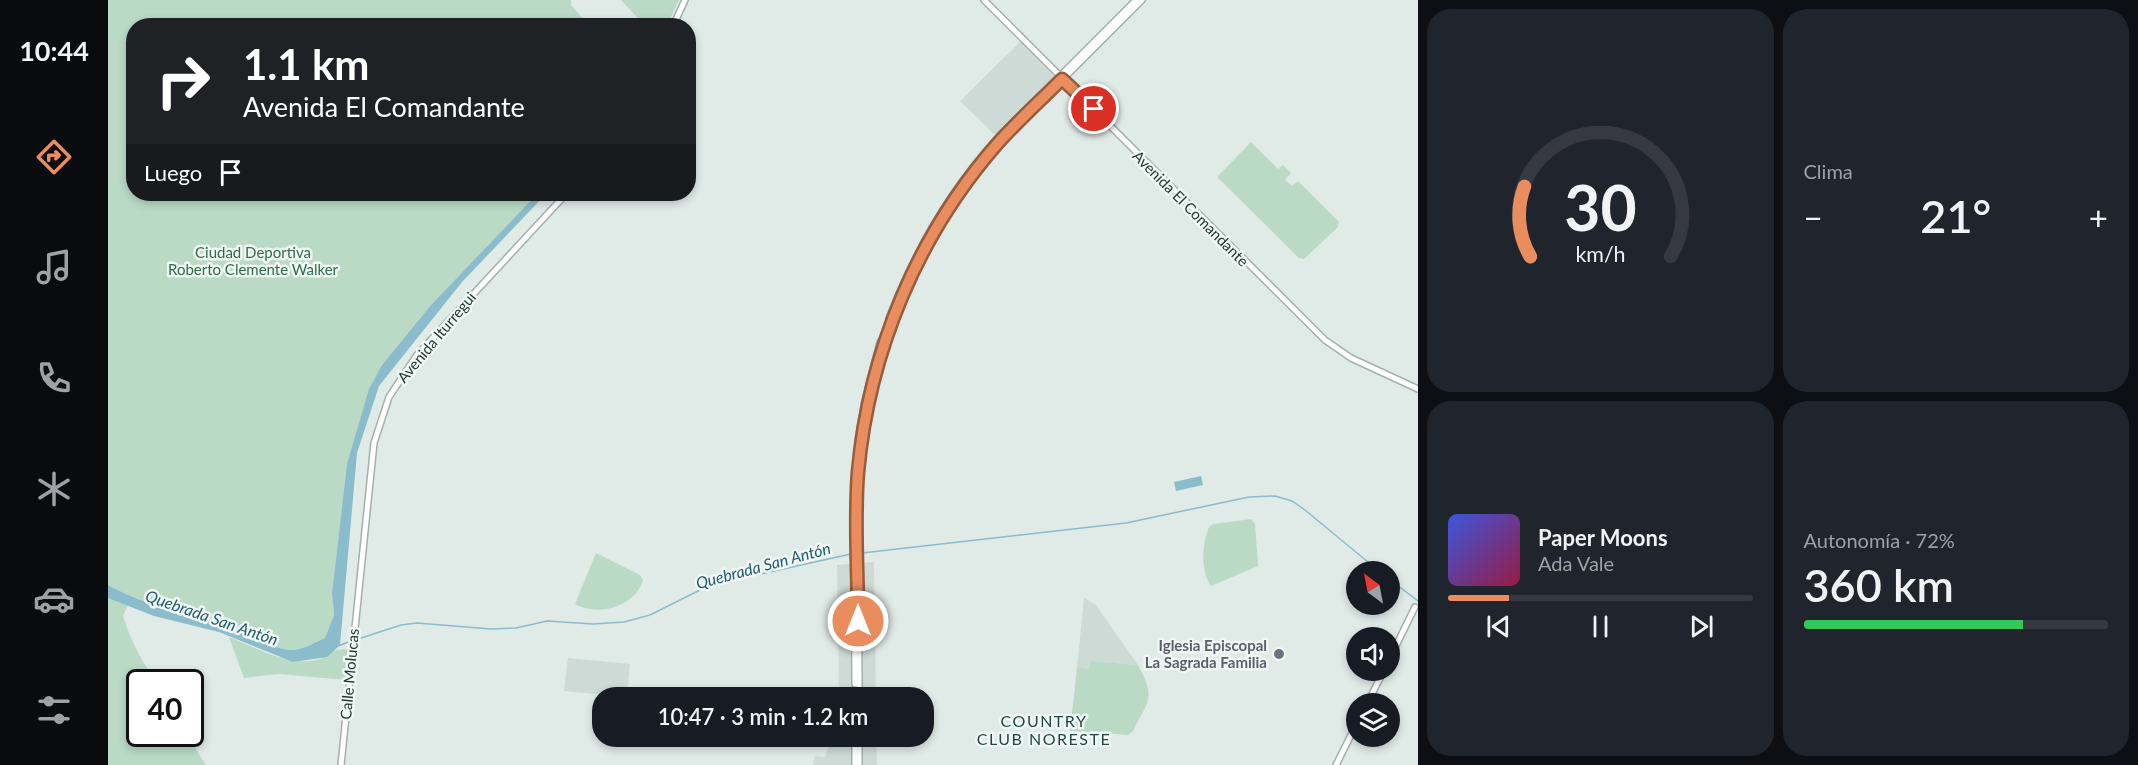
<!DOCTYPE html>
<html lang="es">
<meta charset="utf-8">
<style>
:root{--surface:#171b24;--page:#20242c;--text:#f1f3f6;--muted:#9ea1a6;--line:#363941;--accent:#e98d5f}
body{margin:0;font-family:Lato,sans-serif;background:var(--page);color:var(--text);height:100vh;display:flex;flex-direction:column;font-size:22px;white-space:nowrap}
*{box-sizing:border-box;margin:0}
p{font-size:20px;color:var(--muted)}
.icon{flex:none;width:33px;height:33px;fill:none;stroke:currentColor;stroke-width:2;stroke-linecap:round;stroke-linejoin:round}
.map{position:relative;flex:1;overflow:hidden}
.sheet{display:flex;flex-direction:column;gap:9px;padding:9px;background:#0d0f14;width:720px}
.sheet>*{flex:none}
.top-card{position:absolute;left:18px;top:18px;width:570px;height:183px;border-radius:24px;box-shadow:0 3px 9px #0003;background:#202124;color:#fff;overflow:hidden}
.needle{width:39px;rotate:328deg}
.controls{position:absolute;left:1238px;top:561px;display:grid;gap:12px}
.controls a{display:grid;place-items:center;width:54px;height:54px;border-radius:50%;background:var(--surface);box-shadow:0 3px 9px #0003;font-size:30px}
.speed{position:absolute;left:18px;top:669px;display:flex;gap:12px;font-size:30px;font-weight:700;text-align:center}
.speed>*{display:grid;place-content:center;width:78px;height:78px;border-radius:50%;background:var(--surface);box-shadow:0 3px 9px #0003;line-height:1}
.speed .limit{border:3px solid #111;border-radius:9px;background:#fff;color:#111}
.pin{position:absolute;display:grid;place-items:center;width:51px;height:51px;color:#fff;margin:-26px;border:3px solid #fff;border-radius:50%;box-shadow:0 2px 6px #0007}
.me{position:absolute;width:66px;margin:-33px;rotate:0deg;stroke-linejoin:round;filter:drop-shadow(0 0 4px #0008)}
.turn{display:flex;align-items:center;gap:21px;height:126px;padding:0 18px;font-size:27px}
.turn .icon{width:78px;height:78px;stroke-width:2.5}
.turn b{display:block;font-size:42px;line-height:51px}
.then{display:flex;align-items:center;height:57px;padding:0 18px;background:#0003;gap:12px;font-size:22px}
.big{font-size:45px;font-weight:600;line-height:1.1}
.sheet .card{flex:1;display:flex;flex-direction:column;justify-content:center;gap:9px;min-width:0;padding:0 21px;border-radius:24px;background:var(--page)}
.sheet .dial{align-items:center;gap:0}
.dial svg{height:156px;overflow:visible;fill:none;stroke:var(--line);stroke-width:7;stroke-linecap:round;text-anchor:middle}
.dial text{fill:var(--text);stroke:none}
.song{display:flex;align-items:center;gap:18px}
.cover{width:72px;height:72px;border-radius:9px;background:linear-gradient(135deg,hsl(230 70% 55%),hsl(340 70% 35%))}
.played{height:6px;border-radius:3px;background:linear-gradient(90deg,var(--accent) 20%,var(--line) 20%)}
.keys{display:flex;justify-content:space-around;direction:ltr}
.heat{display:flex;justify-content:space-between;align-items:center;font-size:33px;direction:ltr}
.charge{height:9px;border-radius:4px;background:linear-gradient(90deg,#34c759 72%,var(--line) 0)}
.sheet .tiles{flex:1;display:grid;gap:9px;grid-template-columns:repeat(2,1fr)}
.trip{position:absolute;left:484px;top:687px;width:342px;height:60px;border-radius:24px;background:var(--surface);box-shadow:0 3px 9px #0003;font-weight:600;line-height:60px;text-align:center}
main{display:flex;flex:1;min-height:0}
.tab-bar{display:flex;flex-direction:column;width:108px;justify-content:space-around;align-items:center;background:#090b0e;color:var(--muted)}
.tab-bar .icon{width:42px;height:42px}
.tab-bar .current{color:var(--accent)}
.tab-bar b{font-size:27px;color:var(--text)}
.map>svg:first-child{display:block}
.built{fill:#cedad6}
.green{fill:#badac6}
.water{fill:#8bbccc}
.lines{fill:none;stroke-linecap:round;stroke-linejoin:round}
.stream{stroke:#8bbccc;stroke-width:1.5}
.tertiary-casing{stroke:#a3b1ae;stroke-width:8}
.tertiary{stroke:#fff;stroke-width:5}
.route-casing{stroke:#975c3e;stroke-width:15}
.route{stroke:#e98d5f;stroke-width:10}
.worship-dot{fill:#6b7280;stroke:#f0f7f4;stroke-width:2}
.labels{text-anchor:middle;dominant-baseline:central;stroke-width:5;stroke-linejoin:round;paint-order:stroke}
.street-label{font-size:15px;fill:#223935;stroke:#f0f7f4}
.park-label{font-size:15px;fill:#2f6d4d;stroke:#f0f7f4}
.worship-label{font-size:15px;font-weight:bold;fill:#5b616d;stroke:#f0f7f4;text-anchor:end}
.water-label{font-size:16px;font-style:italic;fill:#205c71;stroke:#f0f7f4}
.neighbourhood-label{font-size:16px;letter-spacing:1.5px;fill:#1f4a43;stroke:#f0f7f4}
</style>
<main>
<nav class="tab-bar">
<b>10:44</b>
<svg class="icon current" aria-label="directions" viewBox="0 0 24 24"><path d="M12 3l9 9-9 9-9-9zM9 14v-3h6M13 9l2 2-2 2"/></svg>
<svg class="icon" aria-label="music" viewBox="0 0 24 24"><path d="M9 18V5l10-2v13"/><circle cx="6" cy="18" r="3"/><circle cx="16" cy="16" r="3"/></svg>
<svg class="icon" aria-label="phone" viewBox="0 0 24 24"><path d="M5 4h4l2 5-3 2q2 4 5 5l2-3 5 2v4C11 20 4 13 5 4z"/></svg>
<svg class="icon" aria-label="climate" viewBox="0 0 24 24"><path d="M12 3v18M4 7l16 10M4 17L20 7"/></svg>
<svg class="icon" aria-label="car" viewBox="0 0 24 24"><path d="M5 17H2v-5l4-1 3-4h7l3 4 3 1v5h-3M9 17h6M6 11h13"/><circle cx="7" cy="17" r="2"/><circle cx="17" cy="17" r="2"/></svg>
<svg class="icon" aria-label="filters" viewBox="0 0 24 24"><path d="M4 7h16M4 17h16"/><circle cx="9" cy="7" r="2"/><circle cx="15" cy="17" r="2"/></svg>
</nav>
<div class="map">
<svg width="1310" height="765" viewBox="0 0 1310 765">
<rect width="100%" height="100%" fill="#e0eae7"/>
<g class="built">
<polygon points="913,41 947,77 888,136 852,101"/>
<polygon points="766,562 768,697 731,697 729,565"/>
<polygon points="976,598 987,604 1030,665 982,661 981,669 969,667"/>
<polygon points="460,658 522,664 519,697 456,691"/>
<polygon points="724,737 768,737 769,765 705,765 707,756 717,757"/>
</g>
<g class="green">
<path d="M0 0H463V5L481 25 26 26V194H429L323 305 274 365 239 464 224 593 226 615 217 638C208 642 196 649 186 650 165 651 137 630 118 624 73 611 42 608 0 585Z"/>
<polygon points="513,0 571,0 559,25 537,26"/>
<polygon points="1143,142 1170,169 1175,165 1183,173 1177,180 1184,186 1190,181 1231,222 1230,227 1196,259 1191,258 1109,177"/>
<path d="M1143 519 1147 524 1150 566 1103 586C1092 570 1094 545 1101 527L1106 524Z"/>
<path d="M488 553 532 575 535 580C527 607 490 617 467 604Z"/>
<path d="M0 598 20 605 15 616C23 641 33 661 49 682H32V734H78L98 765H0Z"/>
<path d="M121 637C152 649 198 677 227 650L241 649 238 680 170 674 136 678Z"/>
<path d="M982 661 1030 665C1048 699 1041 699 1025 731L1020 735 962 731 969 667 981 669Z"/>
</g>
<g class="water">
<path d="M429 194H438L354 282 271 386 249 453 232 645 219 657 185 662 111 632 46 616 0 598V585C42 608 73 611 118 624 137 630 165 651 186 650 196 649 208 642 217 638L226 615 224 593 239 464 261 389 274 365 323 305Z"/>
<polygon points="1093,476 1095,485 1068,491 1066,482"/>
</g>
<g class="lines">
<g class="stream">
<polyline points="754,553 1018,523 1141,497 1167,496 1184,501 1197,510 1272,572"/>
<polyline points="1281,579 1310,601"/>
<polyline points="247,640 293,625 309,623 383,629 408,628 439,621 485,624 516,622 542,615 594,589 616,582 743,554"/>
<polyline points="230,646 243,641"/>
</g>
<defs>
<g id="tertiary">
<polyline points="876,0 1217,340 1243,358 1310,389"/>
<polyline points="565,26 577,0"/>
<polyline points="930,98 1028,0"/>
<path d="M781 319C806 253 841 191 890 138"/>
<polyline points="750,441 757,401 772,342"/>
<polyline points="746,501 747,684"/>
<polyline points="1281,660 1307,607"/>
<polyline points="751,698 750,473 767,372 793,297 815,250 867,173 891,143 1034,0"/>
<polyline points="1259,704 1276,670"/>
<polyline points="751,740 751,765"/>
<polyline points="233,765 266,443 281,397 309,355 458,194"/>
<polyline points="747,765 747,736"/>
<polyline points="1228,765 1248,725"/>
</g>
</defs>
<use href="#tertiary" class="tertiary-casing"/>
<use href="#tertiary" class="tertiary"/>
</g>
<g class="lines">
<defs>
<path id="route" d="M750 621C750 572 746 521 750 472 761 351 810 234 890 143 910 121 933 100 954 79L986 109"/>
</defs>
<use href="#route" class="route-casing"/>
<use href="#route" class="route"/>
</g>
<circle class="worship-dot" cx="1171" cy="654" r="6"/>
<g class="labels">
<g class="street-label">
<text transform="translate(1083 208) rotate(45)">Avenida El Comandante</text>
<text transform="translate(328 337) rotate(-50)">Avenida Iturregui</text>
<text transform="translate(241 674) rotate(-85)">Calle Molucas</text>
</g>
<g class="park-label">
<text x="145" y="252">Ciudad Deportiva<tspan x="145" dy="17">Roberto Clemente Walker</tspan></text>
</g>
<g class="worship-label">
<text x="1159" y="645">Iglesia Episcopal<tspan x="1159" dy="17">La Sagrada Familia</tspan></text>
</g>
<g class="water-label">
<text transform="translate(655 565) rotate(-15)">Quebrada San Antón</text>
<text transform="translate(104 617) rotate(19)">Quebrada San Antón</text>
</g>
<g class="neighbourhood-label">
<text x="936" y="720">COUNTRY<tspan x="936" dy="18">CLUB NORESTE</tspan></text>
</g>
</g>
</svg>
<div class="controls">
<a><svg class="needle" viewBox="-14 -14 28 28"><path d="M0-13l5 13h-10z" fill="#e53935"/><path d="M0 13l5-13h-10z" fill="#9ea1a6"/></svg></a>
<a><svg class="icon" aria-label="sound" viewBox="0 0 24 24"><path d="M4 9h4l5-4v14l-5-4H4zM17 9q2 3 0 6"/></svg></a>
<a><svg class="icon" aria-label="layers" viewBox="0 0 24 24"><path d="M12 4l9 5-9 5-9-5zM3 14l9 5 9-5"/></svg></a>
</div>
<div class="speed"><div class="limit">40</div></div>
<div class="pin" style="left:986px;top:109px;background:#d93025"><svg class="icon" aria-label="arrive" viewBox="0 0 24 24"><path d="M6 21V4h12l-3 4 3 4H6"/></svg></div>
<svg class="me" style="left:750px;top:621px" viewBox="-20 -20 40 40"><circle r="17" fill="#e98d5f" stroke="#fff" stroke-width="3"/><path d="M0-11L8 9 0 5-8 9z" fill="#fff"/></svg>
<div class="trip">10:47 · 3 min · 1.2 km</div>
<div class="top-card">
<div class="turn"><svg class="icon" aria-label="right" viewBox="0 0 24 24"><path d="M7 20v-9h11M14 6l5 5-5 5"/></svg><div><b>1.1 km</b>Avenida El Comandante</div></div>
<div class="then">Luego<svg class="icon" aria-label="arrive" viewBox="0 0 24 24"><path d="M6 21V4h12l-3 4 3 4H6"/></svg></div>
</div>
</div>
<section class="sheet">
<div class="tiles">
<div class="card dial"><svg viewBox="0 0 100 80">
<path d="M14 69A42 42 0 1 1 86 69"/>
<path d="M14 69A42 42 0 0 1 11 33" stroke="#e98d5f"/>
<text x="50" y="56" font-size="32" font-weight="700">30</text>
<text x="50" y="72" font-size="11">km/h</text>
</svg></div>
<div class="card"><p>Clima</p>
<div class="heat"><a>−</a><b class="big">21°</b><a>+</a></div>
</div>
<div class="card">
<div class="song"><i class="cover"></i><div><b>Paper Moons</b><p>Ada Vale</p></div></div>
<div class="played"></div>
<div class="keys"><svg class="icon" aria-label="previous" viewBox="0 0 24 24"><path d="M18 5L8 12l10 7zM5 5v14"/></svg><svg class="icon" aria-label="pause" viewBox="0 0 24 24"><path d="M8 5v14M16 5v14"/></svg><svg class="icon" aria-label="next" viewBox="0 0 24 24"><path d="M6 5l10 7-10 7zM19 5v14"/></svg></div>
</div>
<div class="card"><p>Autonomía · 72%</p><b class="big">360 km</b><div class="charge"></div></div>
</div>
</section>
</main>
